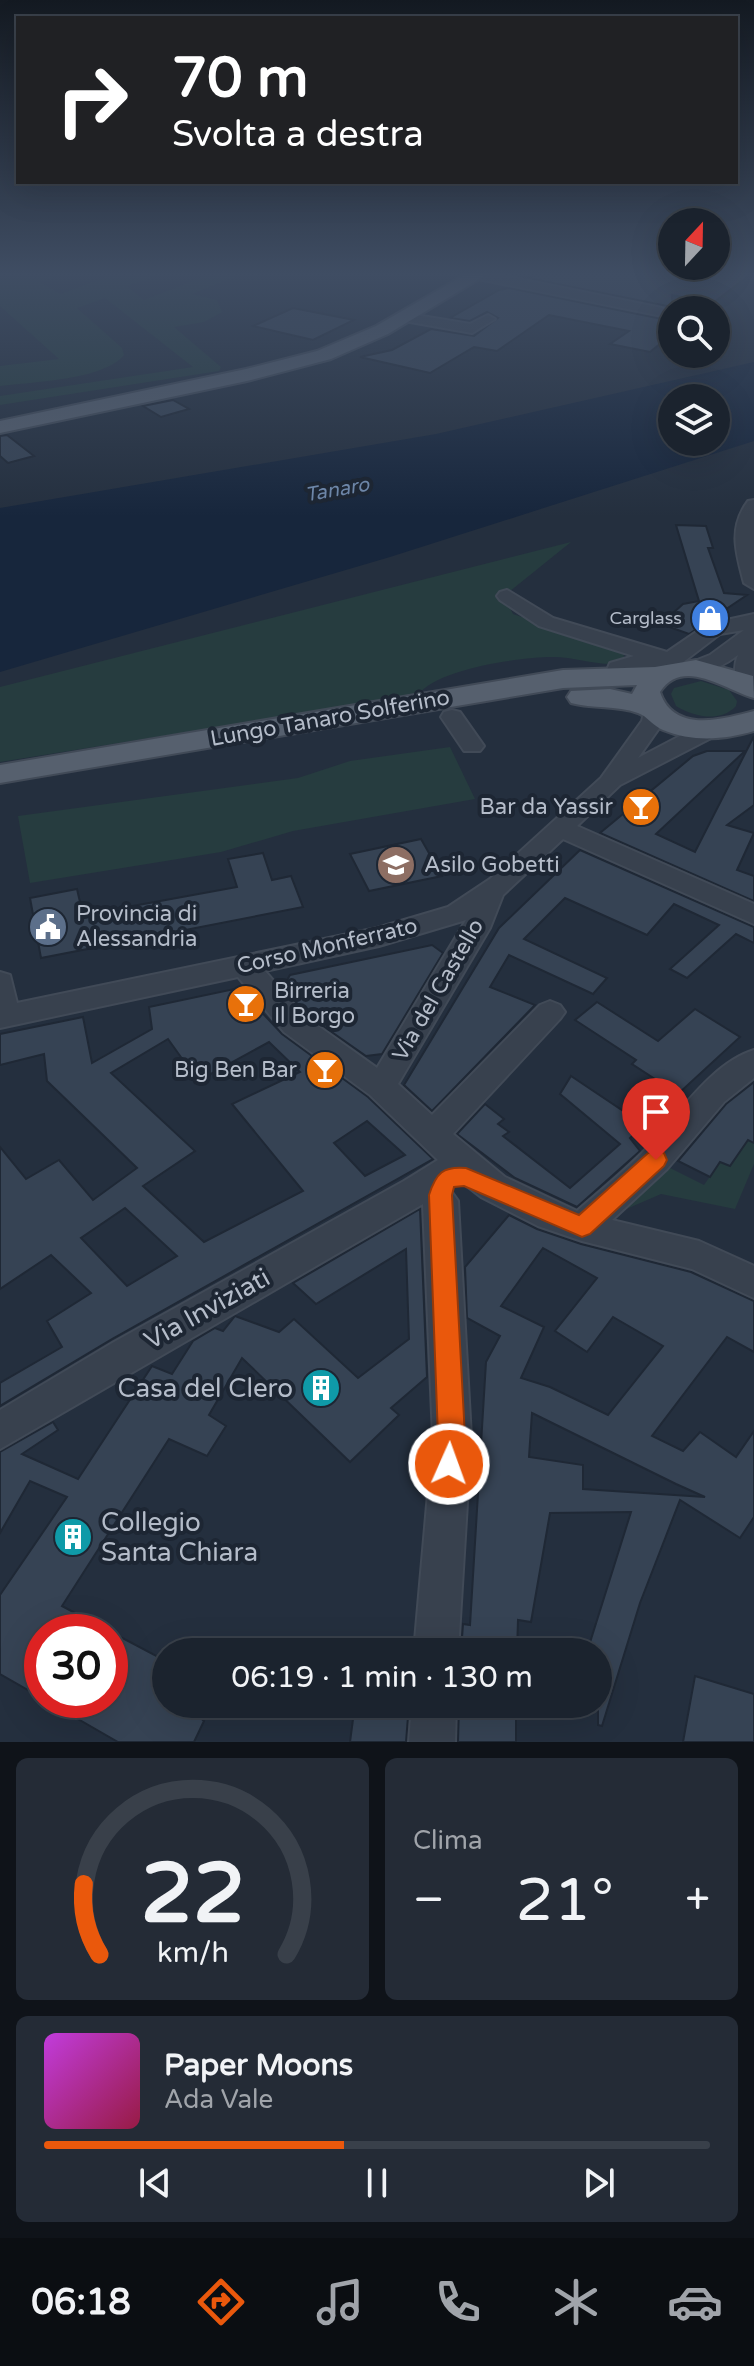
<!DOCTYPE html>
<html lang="it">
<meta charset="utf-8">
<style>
:root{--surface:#1b232e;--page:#242b36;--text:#f1f3f6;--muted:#a0a4aa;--line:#39404a;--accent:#ea580c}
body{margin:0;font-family:"Varela Round",sans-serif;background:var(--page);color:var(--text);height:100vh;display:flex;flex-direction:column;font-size:30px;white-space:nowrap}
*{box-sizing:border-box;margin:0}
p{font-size:26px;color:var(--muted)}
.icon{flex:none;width:44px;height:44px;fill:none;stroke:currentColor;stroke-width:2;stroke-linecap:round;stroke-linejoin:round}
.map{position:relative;height:1742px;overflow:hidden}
.details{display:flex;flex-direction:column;gap:16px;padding:16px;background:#0f1319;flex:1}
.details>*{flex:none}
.banner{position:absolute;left:16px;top:16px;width:722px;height:168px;border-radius:0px;box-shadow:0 8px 32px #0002,0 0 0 2px var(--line);background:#202124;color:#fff;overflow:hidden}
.needle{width:52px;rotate:22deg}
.tools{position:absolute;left:658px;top:208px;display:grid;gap:16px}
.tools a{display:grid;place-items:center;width:72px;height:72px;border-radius:50%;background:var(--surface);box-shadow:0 8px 32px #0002,0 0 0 2px var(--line);font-size:40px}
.speed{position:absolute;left:24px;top:1614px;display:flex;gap:16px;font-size:40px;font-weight:700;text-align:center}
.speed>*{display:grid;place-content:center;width:104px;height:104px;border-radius:50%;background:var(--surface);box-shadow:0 8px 32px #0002,0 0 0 2px var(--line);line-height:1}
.speed .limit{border:12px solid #d22;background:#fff;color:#111}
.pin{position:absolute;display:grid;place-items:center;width:68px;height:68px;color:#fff;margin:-82px -34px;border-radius:50% 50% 50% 0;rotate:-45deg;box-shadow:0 0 8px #0007}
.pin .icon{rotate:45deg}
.me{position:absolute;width:88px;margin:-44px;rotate:2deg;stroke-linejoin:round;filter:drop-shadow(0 0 6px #0008)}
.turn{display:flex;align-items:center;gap:28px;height:168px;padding:0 24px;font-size:36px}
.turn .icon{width:104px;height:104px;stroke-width:2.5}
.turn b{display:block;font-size:56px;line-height:68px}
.big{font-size:60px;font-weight:600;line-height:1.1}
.details .widget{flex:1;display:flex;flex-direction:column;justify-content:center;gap:12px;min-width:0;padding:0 28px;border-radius:12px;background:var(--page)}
.details .dial{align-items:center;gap:0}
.dial svg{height:208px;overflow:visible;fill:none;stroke:var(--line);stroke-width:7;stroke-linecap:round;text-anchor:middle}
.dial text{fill:var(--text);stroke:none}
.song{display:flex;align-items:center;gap:24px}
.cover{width:96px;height:96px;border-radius:12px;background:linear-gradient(135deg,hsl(290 70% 55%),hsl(340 70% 35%))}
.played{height:8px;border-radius:4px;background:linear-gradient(90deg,var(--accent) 45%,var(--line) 45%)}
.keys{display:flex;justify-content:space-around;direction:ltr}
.heat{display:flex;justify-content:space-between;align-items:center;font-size:44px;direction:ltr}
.details .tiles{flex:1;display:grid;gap:16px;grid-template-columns:1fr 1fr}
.widget:last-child{grid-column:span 2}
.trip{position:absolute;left:152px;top:1638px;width:460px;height:80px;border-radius:40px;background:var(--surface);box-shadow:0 8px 32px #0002,0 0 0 2px var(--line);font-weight:600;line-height:80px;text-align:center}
.tab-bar{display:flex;height:128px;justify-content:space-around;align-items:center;background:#0b0e12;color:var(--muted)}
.tab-bar .icon{width:56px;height:56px}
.tab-bar .selected{color:var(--accent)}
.tab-bar b{font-size:36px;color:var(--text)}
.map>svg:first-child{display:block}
.green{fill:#263c3f}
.water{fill:#17263c;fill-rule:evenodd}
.building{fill:#364354;stroke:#1f2835;stroke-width:2;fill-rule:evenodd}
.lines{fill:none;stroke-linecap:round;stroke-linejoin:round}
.minor-casing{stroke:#414a57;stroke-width:4}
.major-casing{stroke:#414a57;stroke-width:4}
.minor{fill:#38414e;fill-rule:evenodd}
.major{fill:#56606e;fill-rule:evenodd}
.route{fill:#ea580c;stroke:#983908;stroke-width:2}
.labels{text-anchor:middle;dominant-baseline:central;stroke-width:8;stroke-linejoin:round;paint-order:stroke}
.far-poi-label{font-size:18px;fill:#b4bcc9;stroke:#1d2633;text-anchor:end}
.far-water-label{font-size:20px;font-style:italic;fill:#6d86a8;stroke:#1d2633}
.street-label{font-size:22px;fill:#b4bcc9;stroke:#1d2633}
.poi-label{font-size:22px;fill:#b4bcc9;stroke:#1d2633;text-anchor:start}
.near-street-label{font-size:26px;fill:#b4bcc9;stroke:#1d2633}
.near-poi-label{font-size:26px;fill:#b4bcc9;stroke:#1d2633;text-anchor:end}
</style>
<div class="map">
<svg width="754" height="1742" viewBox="0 0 754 1742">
<rect width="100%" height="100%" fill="#242f3e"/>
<g class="green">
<path d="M0 273H28L34 278 64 273 40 282 60 294 118 273H164L127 286 144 300 213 273H244L192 294 217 300 222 312 204 322 174 327 221 367 219 371 0 405V396L193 367 105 298 77 308 122 348 124 355C104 380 32 382 0 386V366L59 359 0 306Z"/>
<path d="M571 542 504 596 513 614 623 651 625 663C596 667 579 657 552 657 520 657 436 669 418 695L0 762V687Z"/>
<path d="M701 681 729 690 737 701 736 706C720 723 694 717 676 706L671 694 674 688Z"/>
<polygon points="450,747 475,799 293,831 221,852 30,883 18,816 298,778 350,761"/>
<polygon points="748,1140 754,1143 754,1164 735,1209 661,1194 601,1220 664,1165 704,1185 720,1162 730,1166"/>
</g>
<path class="water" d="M754 362V441L390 557 0 672V508L436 434ZM672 398H716V442H672Z"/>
<g class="building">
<polygon points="536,274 751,274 713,303 672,295 672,307 528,278"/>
<polygon points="509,288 672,321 672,334 650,352 610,344 629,331 549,315 497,351 474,347 430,373 360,357 392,350 431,329 474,336 498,318 487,312 470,321 450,318 499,290"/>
<polygon points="293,308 354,320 313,340 253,326"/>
<polygon points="173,400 189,409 161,417 143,406"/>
<polygon points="7,435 34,456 8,463 0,456 0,436"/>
<polygon points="676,525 706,526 713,548 708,548 724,593 747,595 689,634 661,624 683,604 699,601"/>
<polygon points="754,736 754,805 727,825 754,833 737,870 754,876 754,901 600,833 693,756 707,751 745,751 656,834 695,852"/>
<polygon points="421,839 442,876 369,891 350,854"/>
<polygon points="580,850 754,927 754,943 736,934 687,978 670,969 719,925 674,904 647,935 565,898 524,939 607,978 593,994 509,955 490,987 535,1005 432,1111 404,1085 499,928"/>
<polygon points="263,853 272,880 291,876 303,907 41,958 30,898 77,889 83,915 237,887 228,859"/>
<polygon points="432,945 443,953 382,1054 366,1056 306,1014 283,987 290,975"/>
<path d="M239 988 282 1034 368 1097 433 1159 112 1339 0 1406V1383L62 1347 47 1321 91 1293 51 1255 0 1289V1147L26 1179 59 1160 93 1200 137 1168 47 1081 44 1054 0 1065V1034L83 1017 92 1063 152 1029 149 1007ZM168 1039 198 1081 269 1042 300 1072 232 1104 303 1191 204 1242 143 1186 195 1151 111 1073ZM367 1121 405 1155 365 1176 334 1143ZM125 1208 177 1256 127 1286 81 1238Z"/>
<polygon points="597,1002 658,1041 695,1009 740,1037 678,1094 632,1064 636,1060 575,1020"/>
<polygon points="571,1076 644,1125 630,1138 640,1151 577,1207 515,1178 457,1134 485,1104 504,1119 498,1124 509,1132 503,1136 570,1188 620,1144 560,1094"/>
<polygon points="754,1082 754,1143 748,1140 730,1166 720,1162 710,1177 678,1161 726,1104"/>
<polygon points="420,1209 427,1377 391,1408 399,1415 350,1462 242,1358 209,1415 226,1426 207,1456 169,1439 62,1606 166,1661 166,1704 196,1704 193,1711 204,1721 194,1742 118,1742 45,1700 110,1700 110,1632 42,1632 42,1698 0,1674 0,1595 67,1497 30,1481 0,1533 0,1452 53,1422 58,1430 22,1454 78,1479 152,1366 172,1374 193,1341 215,1328 223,1331 235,1316 279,1332 294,1319 358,1378 409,1339 406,1249 316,1304 293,1283"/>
<path d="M509 1215 537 1229 581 1244 691 1272 754 1301V1352L727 1337 652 1436 683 1451 700 1432 736 1457 754 1431V1517L740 1538 680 1500 640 1603 602 1726 598 1725V1652H587L631 1512 550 1513 531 1622 518 1620 517 1652H461L463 1624 470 1625 486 1362 500 1336 467 1318 465 1267ZM543 1248 597 1278 555 1331 587 1352 613 1317 663 1346 608 1415 550 1387 521 1378 544 1327 501 1306ZM532 1413 676 1484 705 1497 583 1489V1465L529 1457Z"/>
<polygon points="695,1676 754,1694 754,1742 683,1742"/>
<polygon points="355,1704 409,1704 406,1742 350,1742"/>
<polygon points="459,1704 516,1704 516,1742 458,1742"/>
</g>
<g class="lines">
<defs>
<g id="minor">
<polygon points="473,273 489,273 672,310 672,318 478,279"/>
<polygon points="404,313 470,324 488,315 495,319 472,333 399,320 397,317"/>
<path d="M754 500V589L744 583C736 553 728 528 748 501Z"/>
<path d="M507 590 553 618 667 652 708 624 754 614V691L742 690C734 678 733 668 738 655 725 665 711 671 695 675L684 669 687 664 710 655 744 630 720 634 682 663 627 672 623 682 615 683 604 677 610 663 634 656 539 626 500 600 497 596 500 592Z"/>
<path d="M654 703 665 710 664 721 638 758 699 726H715L718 731 715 736 620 785 577 826 754 904V924L563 839 503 895 490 928 398 1084 432 1115 540 1005 550 1001 560 1005 565 1012 560 1019 453 1134 505 1177 577 1211C600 1191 625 1171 646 1149 676 1118 711 1063 754 1050V1078L724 1102 667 1169 612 1220 699 1241 754 1266V1298L692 1269 582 1241 538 1226 481 1197 459 1180 448 1187 458 1201 471 1437 458 1652H414L433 1437 423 1204 0 1449V1410L114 1342 404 1181 438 1160 370 1095 284 1032 238 977 0 1028V972L10 975 17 1003 377 928 448 907 490 879 601 778 642 721 646 705ZM466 920 377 1068 304 1016 265 971 379 946Z"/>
<polygon points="452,710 460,712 484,746 480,751 464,751 441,717 444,712"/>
<polygon points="412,1704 456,1704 455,1742 409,1742"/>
</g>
<g id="major">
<polygon points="468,273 489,273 388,334 331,359 247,381 0,433 0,421 246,369 317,351 376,326"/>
<path d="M696 660 753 676 754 698C727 691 683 656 660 692 674 734 723 719 754 711V731C724 740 692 742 663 730 653 726 647 716 638 713 616 705 593 709 571 703L567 697 571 691 610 689 632 694 637 685 563 688 0 783V765L563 670 655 667Z"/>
</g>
</defs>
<use href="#minor" class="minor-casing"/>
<use href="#major" class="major-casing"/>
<use href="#minor" class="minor"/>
<use href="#major" class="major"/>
</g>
<linearGradient id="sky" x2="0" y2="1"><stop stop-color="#141a22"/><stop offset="0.53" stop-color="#3f4d63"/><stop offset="1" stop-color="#3f4d63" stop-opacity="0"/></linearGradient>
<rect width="754" height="517" fill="url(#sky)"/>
<path class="route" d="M656 1150 664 1153 667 1160 664 1166 590 1234 582 1237 464 1186 454 1187 452 1195 465 1437 463 1464 459 1473 449 1477 440 1473 436 1464 438 1437 429 1195C436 1173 443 1166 466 1168L579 1215 648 1153Z"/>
<defs>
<symbol id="shop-disc" viewBox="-11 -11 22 22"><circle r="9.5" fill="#3f7fe0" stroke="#1d2633"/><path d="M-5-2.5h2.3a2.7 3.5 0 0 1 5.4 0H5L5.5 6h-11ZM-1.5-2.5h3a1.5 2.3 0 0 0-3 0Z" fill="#fff"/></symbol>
<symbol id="bar-disc" viewBox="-11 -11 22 22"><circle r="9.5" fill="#e8710a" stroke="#1d2633"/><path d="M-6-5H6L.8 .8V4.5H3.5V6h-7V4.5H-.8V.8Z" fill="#fff"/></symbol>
<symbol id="school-disc" viewBox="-11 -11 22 22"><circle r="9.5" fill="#8d6e63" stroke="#1d2633"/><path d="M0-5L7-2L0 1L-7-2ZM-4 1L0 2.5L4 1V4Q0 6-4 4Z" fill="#fff"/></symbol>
<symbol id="civic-disc" viewBox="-11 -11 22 22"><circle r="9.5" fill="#5c6f8a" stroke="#1d2633"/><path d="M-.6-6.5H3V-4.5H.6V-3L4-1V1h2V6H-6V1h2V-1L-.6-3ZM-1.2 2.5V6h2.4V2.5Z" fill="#fff"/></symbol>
<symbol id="building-disc" viewBox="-11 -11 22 22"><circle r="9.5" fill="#0f9aa8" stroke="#1d2633"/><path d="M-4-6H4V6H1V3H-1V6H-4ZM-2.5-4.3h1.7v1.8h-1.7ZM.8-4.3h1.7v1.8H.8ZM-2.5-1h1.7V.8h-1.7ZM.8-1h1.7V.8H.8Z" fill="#fff"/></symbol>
</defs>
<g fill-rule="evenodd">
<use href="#shop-disc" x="688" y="596" width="44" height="44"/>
<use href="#bar-disc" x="619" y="785" width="44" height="44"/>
<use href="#school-disc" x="374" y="843" width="44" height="44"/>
<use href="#civic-disc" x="26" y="905" width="44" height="44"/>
<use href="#bar-disc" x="224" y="982" width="44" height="44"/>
<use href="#bar-disc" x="303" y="1048" width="44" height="44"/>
<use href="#building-disc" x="299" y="1366" width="44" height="44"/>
<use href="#building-disc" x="51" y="1515" width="44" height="44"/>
</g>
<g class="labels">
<g class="far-poi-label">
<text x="682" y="618">Carglass</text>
</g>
<g class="far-water-label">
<text transform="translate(337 490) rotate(-10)">Tanaro</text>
</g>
<g class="street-label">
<text transform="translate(330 718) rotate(-10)">Lungo Tanaro Solferino</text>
<text transform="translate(327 946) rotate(-13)">Corso Monferrato</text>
<text transform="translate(438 990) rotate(-60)">Via del Castello</text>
</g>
<g class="poi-label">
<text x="613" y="807" text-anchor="end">Bar da Yassir</text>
<text x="424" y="865">Asilo Gobetti</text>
<text x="76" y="914">Provincia di<tspan x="76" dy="25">Alessandria</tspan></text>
<text x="274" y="991">Birreria<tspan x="274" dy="25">Il Borgo</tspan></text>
<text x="297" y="1070" text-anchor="end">Big Ben Bar</text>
</g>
<g class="near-street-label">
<text transform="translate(207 1309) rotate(-29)">Via Inviziati</text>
</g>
<g class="near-poi-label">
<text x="293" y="1388">Casa del Clero</text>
<text x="101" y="1522" text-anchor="start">Collegio<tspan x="101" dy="30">Santa Chiara</tspan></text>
</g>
</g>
</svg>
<div class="tools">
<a><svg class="needle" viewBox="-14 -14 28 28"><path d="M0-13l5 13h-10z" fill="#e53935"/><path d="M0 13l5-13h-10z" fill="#a0a4aa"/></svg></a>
<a><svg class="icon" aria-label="search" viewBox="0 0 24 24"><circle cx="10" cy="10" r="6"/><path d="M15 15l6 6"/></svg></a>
<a><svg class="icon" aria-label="layers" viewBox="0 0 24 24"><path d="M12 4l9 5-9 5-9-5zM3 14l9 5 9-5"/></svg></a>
</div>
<div class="speed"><div class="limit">30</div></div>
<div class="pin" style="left:656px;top:1160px;background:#d93025"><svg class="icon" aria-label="arrive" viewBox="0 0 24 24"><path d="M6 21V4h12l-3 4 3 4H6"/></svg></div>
<svg class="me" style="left:449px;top:1464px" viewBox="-20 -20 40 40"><circle r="17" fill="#ea580c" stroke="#fff" stroke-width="3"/><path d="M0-11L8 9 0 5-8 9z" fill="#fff"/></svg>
<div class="trip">06:19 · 1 min · 130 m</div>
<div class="banner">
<div class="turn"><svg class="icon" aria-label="right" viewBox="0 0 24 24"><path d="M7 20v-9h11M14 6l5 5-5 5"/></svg><div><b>70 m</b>Svolta a destra</div></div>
</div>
</div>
<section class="details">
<div class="tiles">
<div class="widget dial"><svg viewBox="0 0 100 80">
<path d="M14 69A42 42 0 1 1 86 69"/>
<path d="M14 69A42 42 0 0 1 8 42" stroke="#ea580c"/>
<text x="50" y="56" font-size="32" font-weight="700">22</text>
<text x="50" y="72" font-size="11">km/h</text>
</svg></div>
<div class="widget"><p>Clima</p>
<div class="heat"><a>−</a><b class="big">21°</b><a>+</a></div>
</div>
<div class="widget">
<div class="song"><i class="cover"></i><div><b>Paper Moons</b><p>Ada Vale</p></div></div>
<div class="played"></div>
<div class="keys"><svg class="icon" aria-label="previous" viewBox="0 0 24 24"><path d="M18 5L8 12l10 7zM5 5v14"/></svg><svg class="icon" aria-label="pause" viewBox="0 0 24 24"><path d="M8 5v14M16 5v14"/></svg><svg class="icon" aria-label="next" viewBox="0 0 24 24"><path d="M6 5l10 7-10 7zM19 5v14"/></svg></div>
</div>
</div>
</section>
<nav class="tab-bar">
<b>06:18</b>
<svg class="icon selected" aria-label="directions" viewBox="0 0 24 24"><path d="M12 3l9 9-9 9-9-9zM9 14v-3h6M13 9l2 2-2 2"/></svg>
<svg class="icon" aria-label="music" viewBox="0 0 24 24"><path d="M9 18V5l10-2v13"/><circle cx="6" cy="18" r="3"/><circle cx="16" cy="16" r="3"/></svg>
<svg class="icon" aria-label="phone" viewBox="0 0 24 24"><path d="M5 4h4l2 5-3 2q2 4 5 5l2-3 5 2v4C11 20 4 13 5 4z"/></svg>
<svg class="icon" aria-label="climate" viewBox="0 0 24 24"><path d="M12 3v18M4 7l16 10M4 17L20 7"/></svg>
<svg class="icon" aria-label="car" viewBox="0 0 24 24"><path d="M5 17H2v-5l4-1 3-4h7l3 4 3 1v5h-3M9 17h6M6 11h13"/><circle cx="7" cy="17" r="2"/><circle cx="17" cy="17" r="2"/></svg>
</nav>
